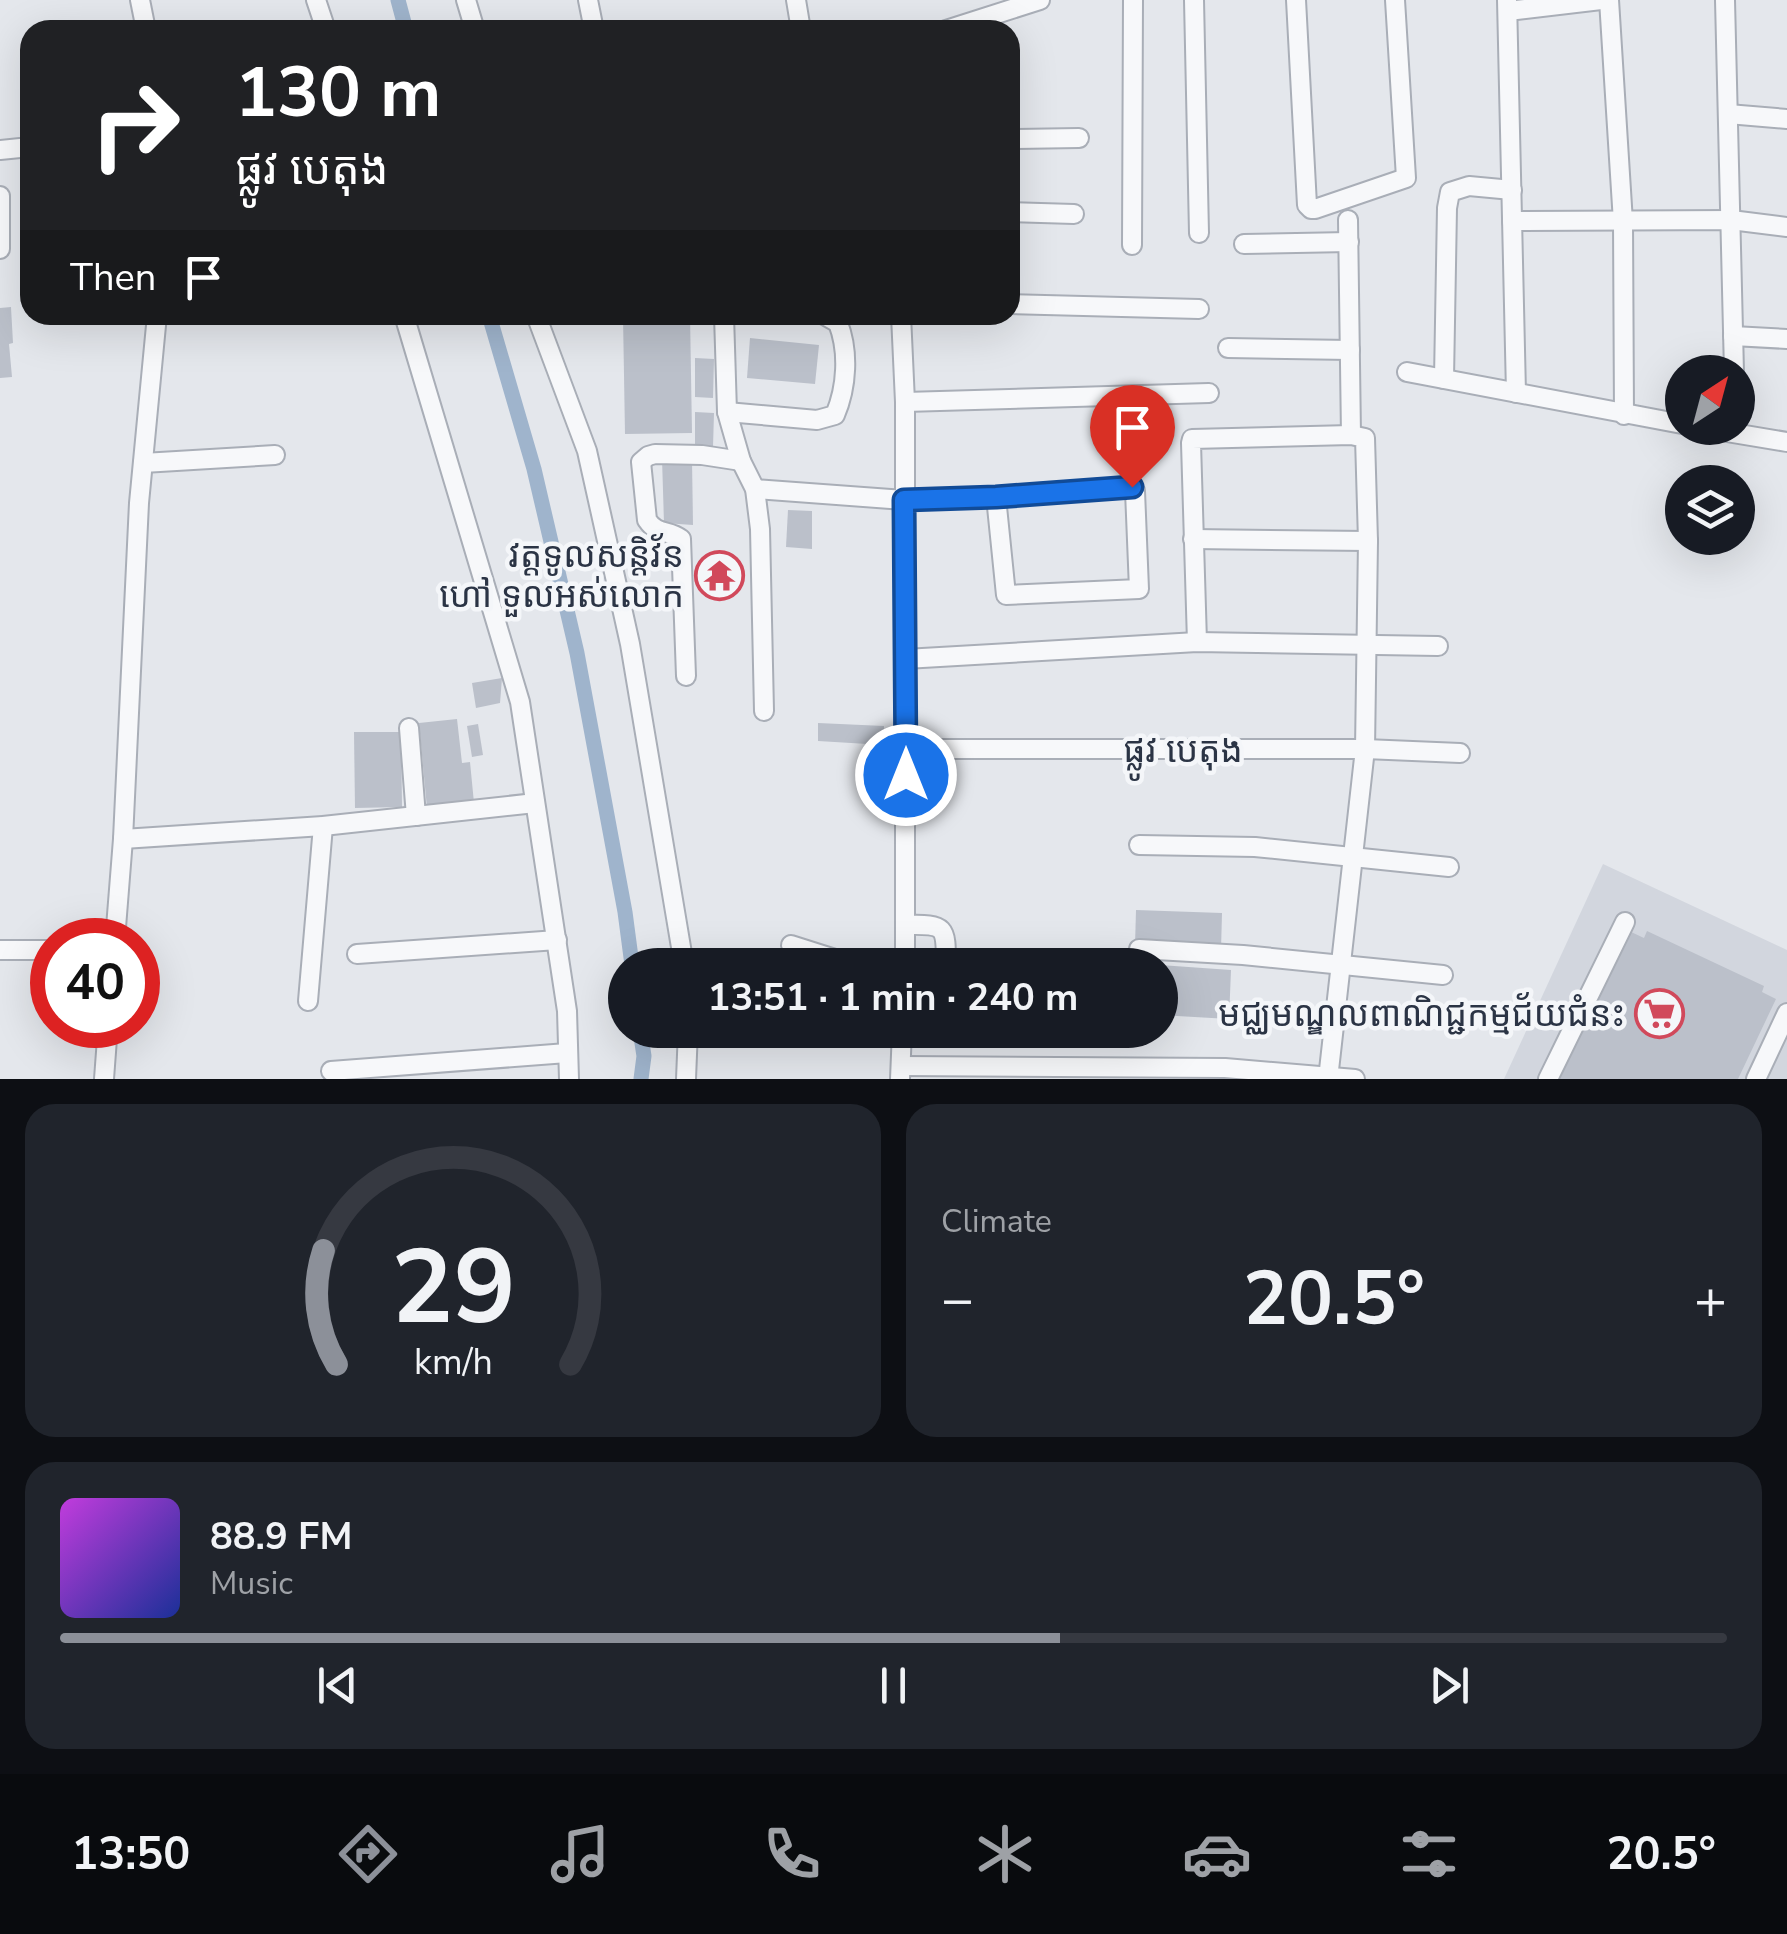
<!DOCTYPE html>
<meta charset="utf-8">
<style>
:root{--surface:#171b24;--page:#20242c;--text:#f1f3f6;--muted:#9ea1a6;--line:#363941;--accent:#8c9099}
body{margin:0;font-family:"Nunito Sans","Noto Sans Khmer",sans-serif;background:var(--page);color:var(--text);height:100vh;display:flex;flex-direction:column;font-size:38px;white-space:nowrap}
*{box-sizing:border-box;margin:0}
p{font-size:32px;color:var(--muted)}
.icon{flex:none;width:55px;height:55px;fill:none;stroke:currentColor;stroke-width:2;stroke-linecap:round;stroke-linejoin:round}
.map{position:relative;height:1079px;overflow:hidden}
.panel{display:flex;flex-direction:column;gap:25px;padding:25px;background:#0d0f14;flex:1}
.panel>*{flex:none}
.hud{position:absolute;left:20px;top:20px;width:1000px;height:305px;border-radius:30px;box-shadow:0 10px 40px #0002;background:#202124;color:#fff;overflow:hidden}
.needle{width:65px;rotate:36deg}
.controls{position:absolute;left:1665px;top:355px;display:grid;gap:20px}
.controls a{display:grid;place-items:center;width:90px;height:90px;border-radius:50%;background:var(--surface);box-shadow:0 10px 40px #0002;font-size:50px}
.speed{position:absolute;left:30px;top:918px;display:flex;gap:20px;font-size:50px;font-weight:700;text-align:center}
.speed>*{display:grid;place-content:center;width:130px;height:130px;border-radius:50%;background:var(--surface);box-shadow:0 10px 40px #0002;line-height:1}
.speed .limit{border:15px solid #d22;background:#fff;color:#111}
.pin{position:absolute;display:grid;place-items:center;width:85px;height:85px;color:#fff;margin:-102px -42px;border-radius:50% 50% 50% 0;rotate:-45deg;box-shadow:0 0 10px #0007}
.pin .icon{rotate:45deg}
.me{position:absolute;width:110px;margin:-55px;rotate:0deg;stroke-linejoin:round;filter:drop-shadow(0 0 8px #0008)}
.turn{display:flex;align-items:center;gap:35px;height:210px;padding:0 50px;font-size:45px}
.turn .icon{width:130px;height:130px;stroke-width:2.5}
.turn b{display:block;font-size:70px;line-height:85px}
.then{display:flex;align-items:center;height:95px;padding:0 50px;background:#0003;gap:20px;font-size:38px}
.big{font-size:75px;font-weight:700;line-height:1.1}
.panel .widget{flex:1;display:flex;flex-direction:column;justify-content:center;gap:15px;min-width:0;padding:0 35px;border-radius:30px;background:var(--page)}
.panel .dial{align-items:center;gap:0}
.dial svg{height:260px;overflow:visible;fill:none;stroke:var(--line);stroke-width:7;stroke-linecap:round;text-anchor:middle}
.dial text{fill:var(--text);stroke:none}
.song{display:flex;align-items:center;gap:30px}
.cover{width:120px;height:120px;border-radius:15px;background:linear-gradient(135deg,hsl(290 70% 55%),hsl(230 70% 35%))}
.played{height:10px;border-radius:5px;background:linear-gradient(90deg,var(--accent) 60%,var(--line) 60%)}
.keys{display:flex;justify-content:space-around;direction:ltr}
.heat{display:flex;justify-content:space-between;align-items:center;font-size:55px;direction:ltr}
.panel .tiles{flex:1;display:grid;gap:25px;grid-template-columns:1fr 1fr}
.widget:last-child{grid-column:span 2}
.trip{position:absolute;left:608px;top:948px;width:570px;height:100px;border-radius:50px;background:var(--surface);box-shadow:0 10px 40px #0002;font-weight:700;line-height:100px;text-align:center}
.dock{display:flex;height:160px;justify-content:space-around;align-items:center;background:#090b0e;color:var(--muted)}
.dock .icon{width:70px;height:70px}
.dock .selected{color:var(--accent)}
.dock b{font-size:45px;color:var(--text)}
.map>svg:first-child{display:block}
.built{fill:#d2d6de}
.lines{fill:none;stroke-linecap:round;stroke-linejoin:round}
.canal{stroke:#9fb4cc;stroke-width:15}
.building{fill:#bbc0ca}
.minor-casing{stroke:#a9aeb7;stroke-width:22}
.minor{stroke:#f7f8fa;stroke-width:18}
.route-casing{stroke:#114b97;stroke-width:25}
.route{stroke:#1a73e8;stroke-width:18}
.labels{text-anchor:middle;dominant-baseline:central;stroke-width:9;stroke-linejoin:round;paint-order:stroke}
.poi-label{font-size:35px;fill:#2b3445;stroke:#f4f6f9;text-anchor:end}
.street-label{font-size:35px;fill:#2b3445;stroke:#f4f6f9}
</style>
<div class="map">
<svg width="1787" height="1079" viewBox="0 0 1787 1079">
<rect width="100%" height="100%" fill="#e4e7ec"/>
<polygon class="built" points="1603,864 1787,950 1787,1079 1504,1079"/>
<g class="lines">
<g class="canal">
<polyline points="398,0 406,30"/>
<polyline points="489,315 534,469 577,653 625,912 632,965"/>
<polyline points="640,1030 644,1056 641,1079"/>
</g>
</g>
<g class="building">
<polygon points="11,307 13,343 9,344 12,377 0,378 0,308"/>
<polygon points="690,315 692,433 625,434 623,316"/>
<polygon points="750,338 819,345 815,384 747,378"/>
<polygon points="695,358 714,359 713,398 695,397"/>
<polygon points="695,412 714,413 713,447 695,447"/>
<polygon points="662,459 692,460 693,525 664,523"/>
<polygon points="788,510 812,511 812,549 786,547"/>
<polygon points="502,678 500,703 476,708 472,683"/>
<polygon points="457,719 462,763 470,762 474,803 427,808 419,723"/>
<polygon points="818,723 884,726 884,745 818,741"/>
<polygon points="478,724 483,755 472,757 467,726"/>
<polygon points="354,732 401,732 402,807 355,808"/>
<polygon points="1136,910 1222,913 1221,950 1135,946"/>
<polygon points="1629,931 1644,938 1647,931 1764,986 1762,992 1776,999 1738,1079 1559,1079"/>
<polygon points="1160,965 1231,970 1229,1019 1160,1015"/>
</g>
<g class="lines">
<defs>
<g id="minor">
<polyline points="140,0 146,30"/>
<polyline points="316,0 326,30"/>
<polyline points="466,0 475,30"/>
<polyline points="588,0 594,30"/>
<polyline points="796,0 801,30"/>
<polyline points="1194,0 1199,233"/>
<polyline points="1296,0 1307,205 1311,209 1315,209 1406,178 1395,0"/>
<polyline points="1507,0 1516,393"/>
<polyline points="1609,0 1623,222 1624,415"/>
<polyline points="1725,0 1734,372"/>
<polyline points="1508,11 1601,0"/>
<polyline points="946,30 1040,0"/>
<polyline points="1728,114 1787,119"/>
<polyline points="1010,139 1079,138"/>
<polyline points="0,150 30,147"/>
<polyline points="0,196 0,249"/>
<polyline points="1010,212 1074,214"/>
<polyline points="1348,220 1351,435"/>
<polyline points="1512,221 1731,220 1787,227"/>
<polyline points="1244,244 1349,242"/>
<polyline points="1132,245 1133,0"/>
<polyline points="1010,304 1199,309"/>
<polyline points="404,315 520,702 567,1011 569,1079"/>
<polyline points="536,315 587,451 630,644 684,965"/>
<polyline points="724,315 727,412 741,461 755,489 760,529 764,711"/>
<polyline points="901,315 905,402 905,965"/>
<polyline points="1733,336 1787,339"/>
<polyline points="1228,348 1350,350"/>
<polyline points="1407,372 1682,424"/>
<polyline points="1444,379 1447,208 1450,192 1469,186 1512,190"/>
<polyline points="905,402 1209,393"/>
<path d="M727 412 817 420 835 415C847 387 849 351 838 323L824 315"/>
<polyline points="1703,428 1787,442"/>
<polyline points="143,463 275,455"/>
<polyline points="755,489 904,500 996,497 1131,487 1135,491 1139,589 1006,595 996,497"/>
<polyline points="1193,539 1368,541"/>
<polyline points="1197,642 1191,443 1192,439 1351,435 1365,438 1368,541 1365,749 1328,1079"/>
<polyline points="905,659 1197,642 1438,646"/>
<path d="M686 676 681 539C668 529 658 536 647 520L641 462 648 456 655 454 702 455 741 461"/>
<polyline points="409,728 416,816"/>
<polyline points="906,749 1365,749 1460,753"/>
<polyline points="123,839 323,826 535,803"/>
<polyline points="1139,845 1255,847 1449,867"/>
<path d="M906 925C946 924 946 926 946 965"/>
<polyline points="115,940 123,839 139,503 157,315"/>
<polyline points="791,945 854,965"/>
<polyline points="1139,949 1243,955 1443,975"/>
<polyline points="0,950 52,950"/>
<polyline points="357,954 557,940"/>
<polyline points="308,1001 323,826"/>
<polyline points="901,1066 1225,1068 1355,1079"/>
<polyline points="331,1071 567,1053"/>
<polyline points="104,1079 108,1025"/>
<polyline points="686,1079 688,1030"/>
<polyline points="900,1079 902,1030"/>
<polyline points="1548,1079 1625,922"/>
<polyline points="1756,1079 1787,1013"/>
</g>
</defs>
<use href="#minor" class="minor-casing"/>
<use href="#minor" class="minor"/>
</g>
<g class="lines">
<defs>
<polyline id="route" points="906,775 904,500 996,497 1132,487"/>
</defs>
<use href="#route" class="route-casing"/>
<use href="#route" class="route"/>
</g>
<defs>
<symbol id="temple-ring" viewBox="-11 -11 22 22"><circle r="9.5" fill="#f4f6f9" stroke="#d1495b" stroke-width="1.5"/><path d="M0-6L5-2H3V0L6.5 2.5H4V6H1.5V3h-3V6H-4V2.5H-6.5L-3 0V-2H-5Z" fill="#d1495b"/></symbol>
<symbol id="supermarket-ring" viewBox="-11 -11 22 22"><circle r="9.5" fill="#f4f6f9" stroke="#d1495b" stroke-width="1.5"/><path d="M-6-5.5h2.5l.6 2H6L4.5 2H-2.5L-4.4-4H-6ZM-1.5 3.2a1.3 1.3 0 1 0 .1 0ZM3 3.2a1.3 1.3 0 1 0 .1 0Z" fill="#d1495b"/></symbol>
</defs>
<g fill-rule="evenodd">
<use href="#temple-ring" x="692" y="548" width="55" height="55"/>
<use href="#supermarket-ring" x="1632" y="986" width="55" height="55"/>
</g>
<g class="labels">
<g class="poi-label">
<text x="684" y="555">វត្តទូលសន្តិវ័ន<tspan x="684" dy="40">ហៅ ទួលអស់លោក</tspan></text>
<text x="1625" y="1014">មជ្ឈមណ្ឌលពាណិជ្ជកម្មជ័យជំនះ</text>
</g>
<g class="street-label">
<text x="1183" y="750">ផ្លូវ បេតុង</text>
</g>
</g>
</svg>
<div class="controls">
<a><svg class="needle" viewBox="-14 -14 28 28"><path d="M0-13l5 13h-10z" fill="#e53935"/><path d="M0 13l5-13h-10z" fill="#9ea1a6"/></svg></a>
<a><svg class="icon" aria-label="layers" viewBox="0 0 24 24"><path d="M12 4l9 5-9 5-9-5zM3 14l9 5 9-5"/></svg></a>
</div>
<div class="speed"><div class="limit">40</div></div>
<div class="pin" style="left:1132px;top:487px;background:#d93025"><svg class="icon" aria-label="arrive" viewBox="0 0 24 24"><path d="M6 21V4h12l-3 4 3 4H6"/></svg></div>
<svg class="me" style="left:906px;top:775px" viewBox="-20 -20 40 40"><circle r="17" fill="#1a73e8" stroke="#fff" stroke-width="3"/><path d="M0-11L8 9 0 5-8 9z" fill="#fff"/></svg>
<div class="trip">13:51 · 1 min · 240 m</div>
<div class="hud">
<div class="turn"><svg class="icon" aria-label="right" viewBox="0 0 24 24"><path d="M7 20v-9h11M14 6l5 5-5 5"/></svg><div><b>130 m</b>ផ្លូវ បេតុង</div></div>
<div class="then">Then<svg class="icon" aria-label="arrive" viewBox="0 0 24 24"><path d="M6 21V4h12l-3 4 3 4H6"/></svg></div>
</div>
</div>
<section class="panel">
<div class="tiles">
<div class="widget dial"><svg viewBox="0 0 100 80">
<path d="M14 69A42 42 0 1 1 86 69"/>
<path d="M14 69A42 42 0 0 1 10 34" stroke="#8c9099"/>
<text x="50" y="56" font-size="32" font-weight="700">29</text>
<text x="50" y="72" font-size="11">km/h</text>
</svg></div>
<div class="widget"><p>Climate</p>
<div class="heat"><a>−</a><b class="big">20.5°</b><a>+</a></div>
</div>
<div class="widget">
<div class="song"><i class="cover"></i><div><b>88.9 FM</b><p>Music</p></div></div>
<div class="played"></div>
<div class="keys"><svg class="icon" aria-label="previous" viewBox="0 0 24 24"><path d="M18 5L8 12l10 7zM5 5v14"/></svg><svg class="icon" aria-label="pause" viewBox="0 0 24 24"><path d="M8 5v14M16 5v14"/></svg><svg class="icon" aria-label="next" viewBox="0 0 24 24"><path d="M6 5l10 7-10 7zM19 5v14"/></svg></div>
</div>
</div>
</section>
<nav class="dock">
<b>13:50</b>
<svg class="icon selected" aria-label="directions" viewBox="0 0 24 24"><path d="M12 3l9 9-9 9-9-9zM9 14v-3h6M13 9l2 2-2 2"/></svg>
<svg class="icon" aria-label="music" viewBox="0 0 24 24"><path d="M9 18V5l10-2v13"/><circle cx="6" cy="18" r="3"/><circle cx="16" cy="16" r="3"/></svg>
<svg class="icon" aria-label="phone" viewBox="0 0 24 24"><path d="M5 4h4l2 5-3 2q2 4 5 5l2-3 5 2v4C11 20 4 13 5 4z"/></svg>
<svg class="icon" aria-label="climate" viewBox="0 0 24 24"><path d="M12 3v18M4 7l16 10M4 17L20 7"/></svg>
<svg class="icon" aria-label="car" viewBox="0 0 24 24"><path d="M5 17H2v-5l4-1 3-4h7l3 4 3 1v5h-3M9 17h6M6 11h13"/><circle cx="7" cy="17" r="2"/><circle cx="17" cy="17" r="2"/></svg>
<svg class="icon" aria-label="filters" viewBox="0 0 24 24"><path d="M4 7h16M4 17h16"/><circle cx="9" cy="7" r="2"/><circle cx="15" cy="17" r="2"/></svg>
<b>20.5°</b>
</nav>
